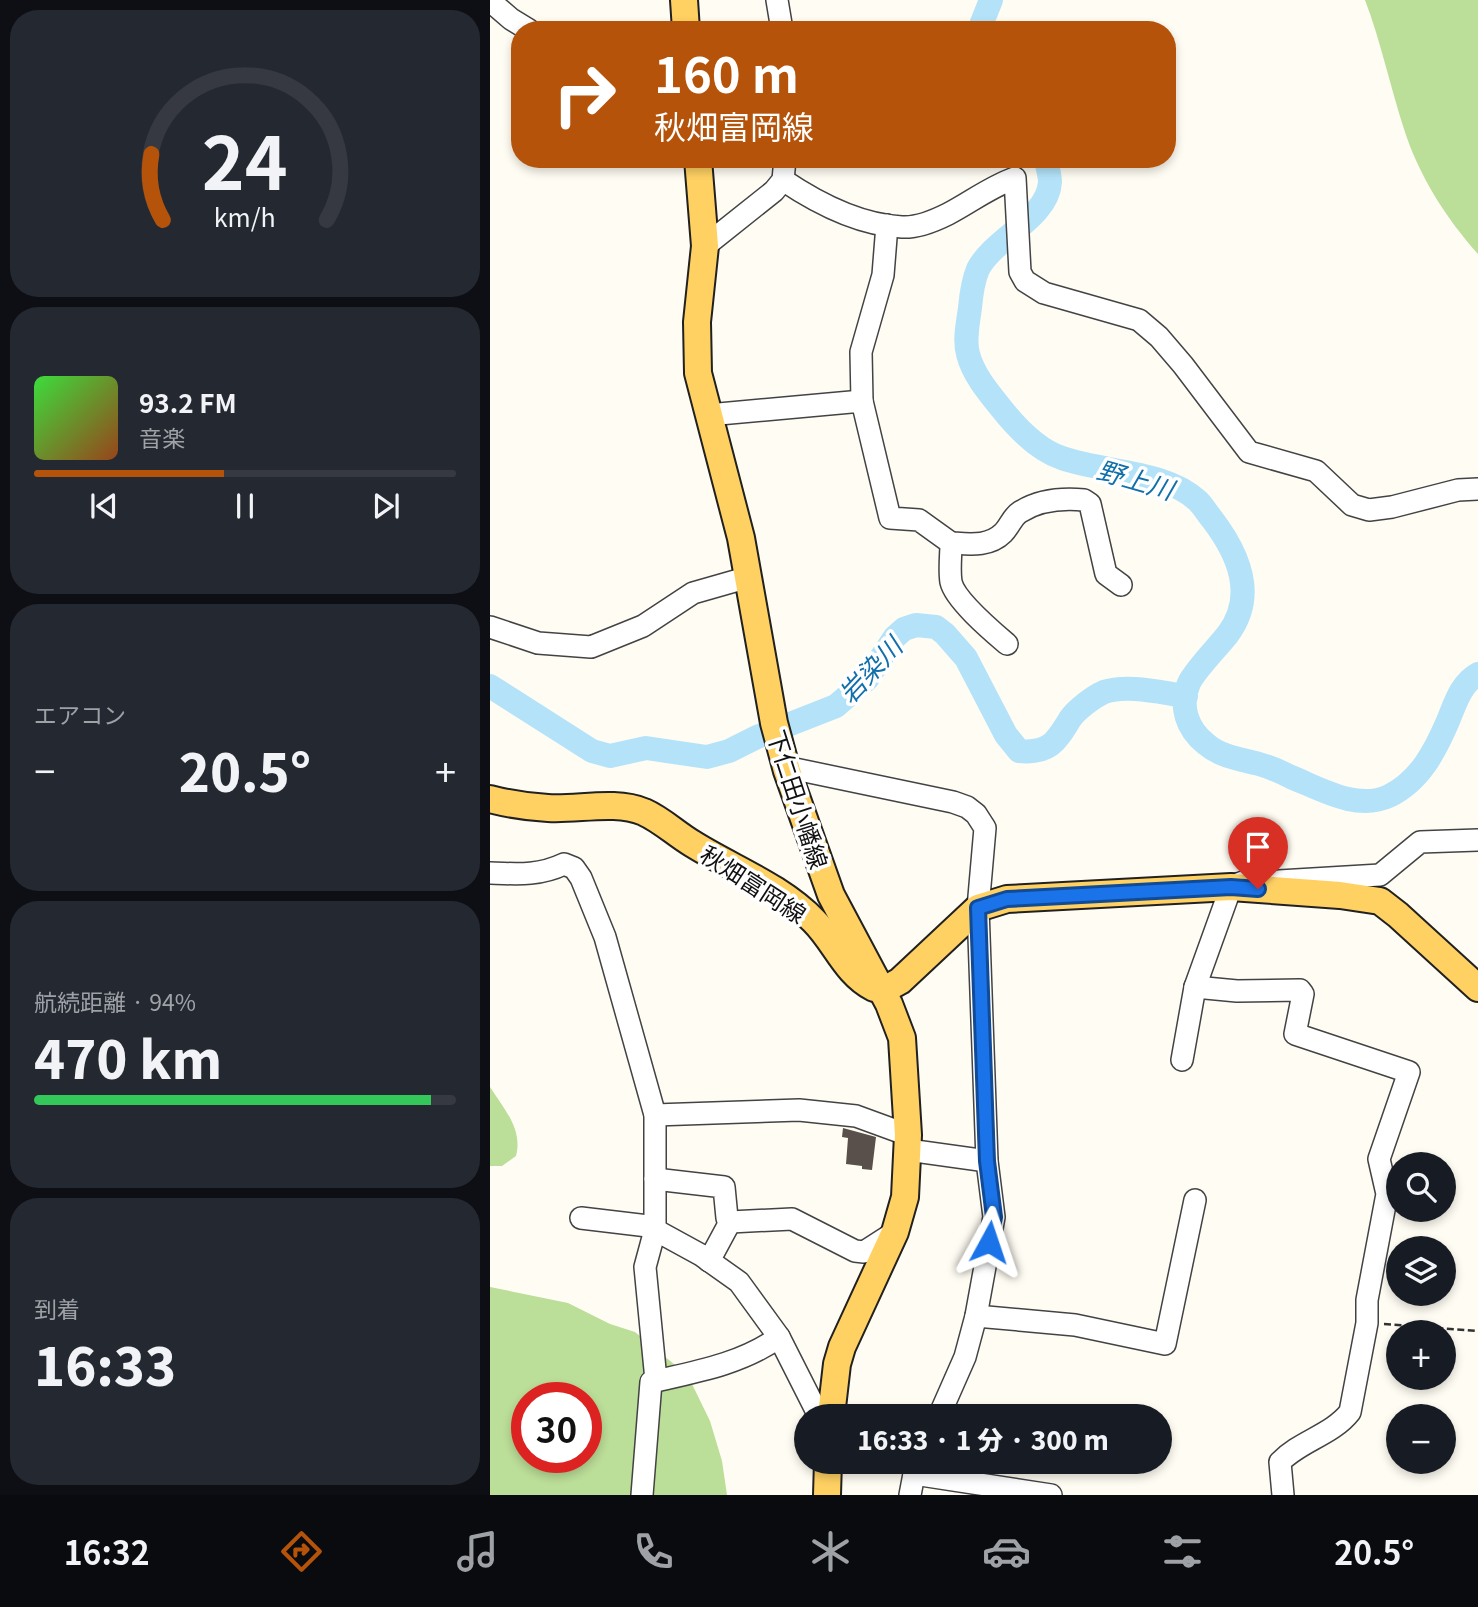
<!DOCTYPE html>
<html lang="ja">
<meta charset="utf-8">
<style>
:root{--surface:#171b24;--page:#242831;--text:#f1f3f6;--muted:#9ea1a6;--line:#363941;--accent:#b45309}
body{margin:0;font-family:Georgia,"Noto Sans JP",serif;background:var(--page);color:var(--text);height:100vh;display:flex;flex-direction:column;font-size:26px;white-space:nowrap}
*{box-sizing:border-box;margin:0}
p{font-size:23px;color:var(--muted)}
.icon{flex:none;width:38px;height:38px;fill:none;stroke:currentColor;stroke-width:2;stroke-linecap:round;stroke-linejoin:round}
.map{position:relative;flex:1;overflow:hidden}
.panel{display:flex;flex-direction:column;gap:10px;padding:10px;background:#0d0f14;width:490px}
.panel>*{flex:none}
.banner{position:absolute;left:21px;top:21px;width:665px;height:147px;border-radius:28px;box-shadow:0 4px 10px #0003;background:#b45309;color:#fff;overflow:hidden}
.fabs{position:absolute;left:896px;top:1152px;display:grid;gap:14px}
.fabs a{display:grid;place-items:center;width:70px;height:70px;border-radius:50%;background:var(--surface);box-shadow:0 4px 10px #0003;font-size:35px}
.speed{position:absolute;left:21px;top:1382px;display:flex;gap:14px;font-size:35px;font-weight:700;text-align:center}
.speed>*{display:grid;place-content:center;width:91px;height:91px;border-radius:50%;background:var(--surface);box-shadow:0 4px 10px #0003;line-height:1}
.speed .limit{border:10px solid #d22;background:#fff;color:#111}
.pin{position:absolute;display:grid;place-items:center;width:60px;height:60px;color:#fff;margin:-72px -30px;border-radius:50% 50% 50% 0;rotate:-45deg;box-shadow:0 0 7px #0007}
.pin .icon{rotate:45deg}
.me{position:absolute;width:77px;margin:-38px;rotate:5deg;stroke-linejoin:round;filter:drop-shadow(0 0 5px #0008)}
.turn{display:flex;align-items:center;gap:24px;height:147px;padding:0 28px;font-size:32px}
.turn .icon{width:91px;height:91px;stroke-width:2.5}
.turn b{display:block;font-size:49px;line-height:60px}
.big{font-size:52px;font-weight:800;line-height:1.1}
.panel .widget{flex:1;display:flex;flex-direction:column;justify-content:center;gap:10px;min-width:0;padding:0 24px;border-radius:28px;background:var(--page)}
.panel .dial{align-items:center;gap:0}
.dial svg{height:182px;overflow:visible;fill:none;stroke:var(--line);stroke-width:7;stroke-linecap:round;text-anchor:middle}
.dial text{fill:var(--text);stroke:none}
.song{display:flex;align-items:center;gap:21px}
.cover{width:84px;height:84px;border-radius:10px;background:linear-gradient(135deg,hsl(120 70% 55%),hsl(20 70% 35%))}
.played{height:7px;border-radius:4px;background:linear-gradient(90deg,var(--accent) 45%,var(--line) 45%)}
.keys{display:flex;justify-content:space-around;direction:ltr}
.heat{display:flex;justify-content:space-between;align-items:center;font-size:38px;direction:ltr}
.charge{height:10px;border-radius:5px;background:linear-gradient(90deg,#34c759 94%,var(--line) 0)}
.trip{position:absolute;left:304px;top:1404px;width:378px;height:70px;border-radius:35px;background:var(--surface);box-shadow:0 4px 10px #0003;font-weight:800;line-height:70px;text-align:center}
.dock{display:flex;height:112px;justify-content:space-around;align-items:center;background:#090b0e;color:var(--muted)}
.dock .icon{width:49px;height:49px}
.dock .current{color:var(--accent)}
.dock b{font-size:32px;color:var(--text)}
main{display:flex;flex:1;min-height:0}
.map>svg:first-child{display:block}
.forest{fill:#bbde98;fill-rule:evenodd}
.lines{fill:none;stroke-linecap:round;stroke-linejoin:round}
.river{stroke:#b4e3f9;stroke-width:24}
.building{fill:#59504b}
.minor-casing{stroke:#434343;stroke-width:24}
.major-casing{stroke:#212121;stroke-width:30}
.path{stroke:#323232;stroke-width:2.5;stroke-dasharray:7 3.5;stroke-linecap:butt}
.minor{stroke:#fff;stroke-width:21}
.major{stroke:#ffd163;stroke-width:26}
.route-casing{stroke:#114b97;stroke-width:18}
.route{stroke:#1a73e8;stroke-width:12}
.labels{text-anchor:middle;dominant-baseline:central;stroke-width:7;stroke-linejoin:round;paint-order:stroke}
.street-label{font-size:24px;fill:#101010;stroke:#fff}
.water-label{font-size:26px;font-style:italic;fill:#116faa;stroke:#fff}
</style>
<main>
<section class="panel">
<div class="widget dial"><svg viewBox="0 0 100 80">
<path d="M14 69A42 42 0 1 1 86 69"/>
<path d="M14 69A42 42 0 0 1 9 40" stroke="#b45309"/>
<text x="50" y="56" font-size="32" font-weight="700">24</text>
<text x="50" y="72" font-size="11">km/h</text>
</svg></div>
<div class="widget">
<div class="song"><i class="cover"></i><div><b>93.2 FM</b><p>音楽</p></div></div>
<div class="played"></div>
<div class="keys"><svg class="icon" aria-label="previous" viewBox="0 0 24 24"><path d="M18 5L8 12l10 7zM5 5v14"/></svg><svg class="icon" aria-label="pause" viewBox="0 0 24 24"><path d="M8 5v14M16 5v14"/></svg><svg class="icon" aria-label="next" viewBox="0 0 24 24"><path d="M6 5l10 7-10 7zM19 5v14"/></svg></div>
</div>
<div class="widget"><p>エアコン</p>
<div class="heat"><a>−</a><b class="big">20.5°</b><a>+</a></div>
</div>
<div class="widget"><p>航続距離 · 94%</p><b class="big">470 km</b><div class="charge"></div></div>
<div class="widget"><p>到着</p><b class="big">16:33</b></div>
</section>
<div class="map">
<svg width="988" height="1495" viewBox="0 0 988 1495">
<rect width="100%" height="100%" fill="#fffcf3"/>
<g class="forest">
<path d="M875 0H988V254C956 218 929 176 914 129 900 86 891 42 875 0Z"/>
<path d="M0 1087C14 1109 33 1129 26 1156L12 1166H0Z"/>
<path d="M0 1287 78 1303 120 1324 145 1332 185 1365 201 1382 220 1421 232 1461 237 1495H0ZM37 1398H96V1458H37Z"/>
</g>
<g class="lines">
<g class="river">
<polyline points="489,30 501,0"/>
<path d="M556 159C557 166 560 175 560 182 558 218 504 238 488 269 483 281 481 296 480 308 478 323 474 340 478 354 483 374 498 392 511 408 526 427 548 450 572 458 614 473 675 470 708 501 713 506 717 513 722 519 748 553 767 595 738 634 728 647 705 670 699 683 689 706 697 729 716 744 731 757 751 759 769 764 780 767 791 772 801 777 831 789 867 811 899 796 930 781 945 751 958 721 965 704 971 683 988 674"/>
<path d="M0 686 102 751 120 756 156 748 217 757 239 751 267 737 346 706 377 679 405 637 414 629 426 625 446 627 455 634 476 658 516 735 529 751C559 754 566 742 580 719 586 710 603 697 614 692 638 684 672 693 696 696"/>
</g>
</g>
<polygon class="building" points="353,1128 386,1137 382,1170 372,1169 372,1166 356,1164 358,1138 352,1137"/>
<g class="lines">
<defs>
<g id="minor">
<polyline points="287,0 292,30"/>
<polyline points="0,1 21,19 39,30"/>
<path d="M293 180C327 203 370 225 412 227 426 228 446 220 458 214 481 202 500 187 525 178L530 272 535 281 554 293 649 320 669 337 693 365 759 452 826 471 862 505 879 510 902 507 968 490 988 489"/>
<polyline points="215,246 284,191 293,180 295,159"/>
<polyline points="372,401 371,352 393,275 397,225"/>
<path d="M218 415 372 401 400 518 429 520 461 543C461 555 459 570 461 582 465 600 503 632 517 644"/>
<path d="M461 543C479 544 499 547 513 533 520 526 522 517 530 512 549 500 573 498 594 500L600 504 616 574 631 585"/>
<polyline points="0,627 48,643 101,647 153,626 203,593 259,577"/>
<polyline points="297,771 305,769 463,802 477,807 486,814 495,828 488,908 497,1161 504,1217 486,1316 475,1357 449,1416"/>
<path d="M0 873C27 874 49 876 74 864L84 868 91 878 115 937 165 1115V1230L155 1267 166 1380"/>
<polyline points="789,881 890,875 930,842 988,840"/>
<path d="M705 987 747 991 810 990 813 994 805 1034 919 1072 889 1159 897 1194 877 1300V1323L860 1412C842 1435 810 1441 790 1462L793 1495"/>
<polyline points="692,1060 705,987 741,887 753,882"/>
<polyline points="165,1115 309,1110 366,1116 418,1135"/>
<polyline points="418,1150 497,1161"/>
<polyline points="165,1179 234,1187 237,1218 240,1222 302,1219 365,1251 374,1252 405,1232"/>
<polyline points="91,1218 158,1226 211,1255 249,1282 289,1337 329,1416"/>
<polyline points="219,1261 240,1222"/>
<polyline points="486,1316 585,1325 675,1344 705,1200"/>
<polyline points="424,1474 561,1495"/>
<path d="M152 1495 161 1382C205 1372 252 1364 289 1337"/>
<polyline points="420,1495 424,1474 429,1463"/>
</g>
<g id="major">
<polyline points="194,0 196,30"/>
<polyline points="208,159 215,246 207,322 208,373 251,538 284,723 297,771 341,895 399,1004 412,1038 418,1135 415,1197 405,1232 352,1347 347,1364 341,1416"/>
<path d="M0 799C19 804 38 807 58 808 88 810 125 800 154 812 172 820 186 834 203 844 243 869 290 886 324 921 346 943 355 973 384 988"/>
<polyline points="392,991 410,981 488,908 517,899 741,887 850,895 890,901 908,915 988,988"/>
<polyline points="337,1495 338,1461"/>
</g>
</defs>
<use href="#minor" class="minor-casing"/>
<use href="#major" class="major-casing"/>
<polyline class="path" points="894,1324 988,1331"/>
<use href="#minor" class="minor"/>
<use href="#major" class="major"/>
</g>
<g class="lines">
<defs>
<polyline id="route" points="499,1242 504,1217 497,1161 488,908 517,899 741,887 768,889"/>
</defs>
<use href="#route" class="route-casing"/>
<use href="#route" class="route"/>
</g>
<g class="labels">
<g class="street-label">
<text transform="translate(309 799) rotate(72)">下仁田小幡線</text>
<text transform="translate(264 883) rotate(33)">秋畑富岡線</text>
</g>
<g class="water-label">
<text transform="translate(646 478) rotate(16)">野上川</text>
<text transform="translate(379 669) rotate(-47)">岩染川</text>
</g>
</g>
</svg>
<div class="fabs">
<a><svg class="icon" aria-label="search" viewBox="0 0 24 24"><circle cx="10" cy="10" r="6"/><path d="M15 15l6 6"/></svg></a>
<a><svg class="icon" aria-label="layers" viewBox="0 0 24 24"><path d="M12 4l9 5-9 5-9-5zM3 14l9 5 9-5"/></svg></a>
<a>+</a>
<a>−</a>
</div>
<div class="speed"><div class="limit">30</div></div>
<div class="pin" style="left:768px;top:889px;background:#d93025"><svg class="icon" aria-label="arrive" viewBox="0 0 24 24"><path d="M6 21V4h12l-3 4 3 4H6"/></svg></div>
<svg class="me" style="left:499px;top:1242px" viewBox="-20 -20 40 40"><path d="M0-17L14 15 0 8-14 15z" fill="#1a73e8" stroke="#fff" stroke-width="4"/></svg>
<div class="trip">16:33 · 1 分 · 300 m</div>
<div class="banner">
<div class="turn"><svg class="icon" aria-label="right" viewBox="0 0 24 24"><path d="M7 20v-9h11M14 6l5 5-5 5"/></svg><div><b>160 m</b>秋畑富岡線</div></div>
</div>
</div>
</main>
<nav class="dock">
<b>16:32</b>
<svg class="icon current" aria-label="directions" viewBox="0 0 24 24"><path d="M12 3l9 9-9 9-9-9zM9 14v-3h6M13 9l2 2-2 2"/></svg>
<svg class="icon" aria-label="music" viewBox="0 0 24 24"><path d="M9 18V5l10-2v13"/><circle cx="6" cy="18" r="3"/><circle cx="16" cy="16" r="3"/></svg>
<svg class="icon" aria-label="phone" viewBox="0 0 24 24"><path d="M5 4h4l2 5-3 2q2 4 5 5l2-3 5 2v4C11 20 4 13 5 4z"/></svg>
<svg class="icon" aria-label="climate" viewBox="0 0 24 24"><path d="M12 3v18M4 7l16 10M4 17L20 7"/></svg>
<svg class="icon" aria-label="car" viewBox="0 0 24 24"><path d="M5 17H2v-5l4-1 3-4h7l3 4 3 1v5h-3M9 17h6M6 11h13"/><circle cx="7" cy="17" r="2"/><circle cx="17" cy="17" r="2"/></svg>
<svg class="icon" aria-label="filters" viewBox="0 0 24 24"><path d="M4 7h16M4 17h16"/><circle cx="9" cy="7" r="2"/><circle cx="15" cy="17" r="2"/></svg>
<b>20.5°</b>
</nav>
